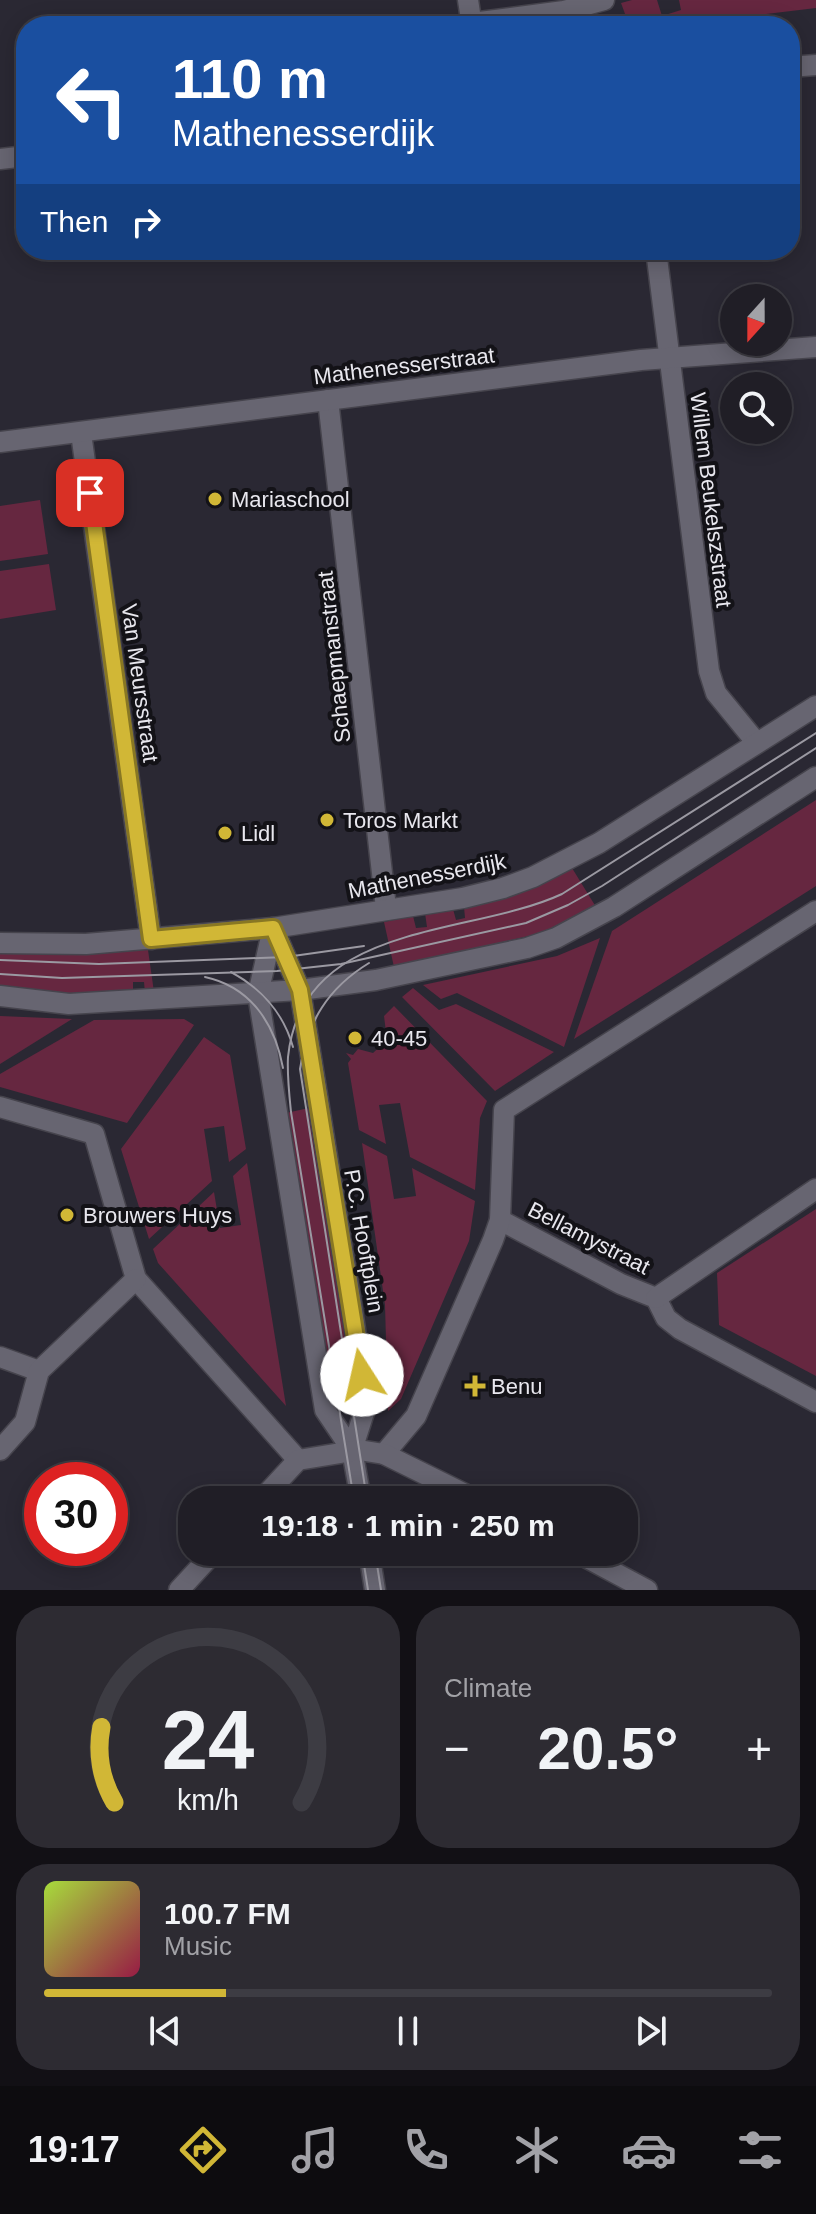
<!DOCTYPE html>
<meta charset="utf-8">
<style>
:root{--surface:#201e26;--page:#2d2b32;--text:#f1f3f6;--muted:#a2a2a7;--line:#3d3c43;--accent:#d1b736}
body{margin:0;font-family:Arial,sans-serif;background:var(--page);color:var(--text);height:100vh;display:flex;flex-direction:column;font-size:30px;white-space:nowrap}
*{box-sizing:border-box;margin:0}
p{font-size:26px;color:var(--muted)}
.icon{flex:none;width:44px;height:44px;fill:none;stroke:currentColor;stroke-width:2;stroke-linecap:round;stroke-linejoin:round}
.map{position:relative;height:1590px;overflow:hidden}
.details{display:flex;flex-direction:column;gap:16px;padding:16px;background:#121015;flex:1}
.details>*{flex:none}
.banner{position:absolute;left:16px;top:16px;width:784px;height:244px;border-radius:32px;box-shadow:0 4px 20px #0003,0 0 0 2px var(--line);background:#1a4fa0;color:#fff;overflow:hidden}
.needle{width:52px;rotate:201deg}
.buttons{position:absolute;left:720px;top:284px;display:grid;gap:16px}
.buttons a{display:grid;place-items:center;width:72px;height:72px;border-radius:50%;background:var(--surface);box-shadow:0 4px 20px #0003,0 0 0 2px var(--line);font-size:40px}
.speed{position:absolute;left:24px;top:1462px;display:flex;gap:16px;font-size:40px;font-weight:700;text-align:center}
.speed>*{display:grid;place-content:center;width:104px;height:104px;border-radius:50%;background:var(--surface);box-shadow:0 4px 20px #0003,0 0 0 2px var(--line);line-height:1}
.speed .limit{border:12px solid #d22;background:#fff;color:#111}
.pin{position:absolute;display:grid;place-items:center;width:68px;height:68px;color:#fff;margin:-34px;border-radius:16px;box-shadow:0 4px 12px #0006}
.me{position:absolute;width:88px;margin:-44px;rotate:350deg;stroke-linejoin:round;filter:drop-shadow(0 0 6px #0008)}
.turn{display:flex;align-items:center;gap:28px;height:168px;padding:0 24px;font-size:36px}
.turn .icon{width:104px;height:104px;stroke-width:2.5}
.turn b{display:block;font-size:56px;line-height:68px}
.then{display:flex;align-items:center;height:76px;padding:0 24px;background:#0003;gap:16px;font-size:30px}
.big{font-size:60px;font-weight:700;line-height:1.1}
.details .tile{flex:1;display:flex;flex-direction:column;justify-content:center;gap:12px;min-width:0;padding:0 28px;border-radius:32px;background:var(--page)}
.details .dial{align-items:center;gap:0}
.dial svg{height:208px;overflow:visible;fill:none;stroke:var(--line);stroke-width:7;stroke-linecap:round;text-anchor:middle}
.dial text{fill:var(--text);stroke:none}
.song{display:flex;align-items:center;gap:24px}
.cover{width:96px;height:96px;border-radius:12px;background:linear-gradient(135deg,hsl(80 70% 55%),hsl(340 70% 35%))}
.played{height:8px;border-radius:4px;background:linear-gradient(90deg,var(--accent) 25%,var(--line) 25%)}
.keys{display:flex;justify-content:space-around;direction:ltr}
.heat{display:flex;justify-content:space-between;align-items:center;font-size:44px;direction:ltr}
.details .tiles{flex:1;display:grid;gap:16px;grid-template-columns:1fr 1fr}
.tile:last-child{grid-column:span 2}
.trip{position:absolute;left:178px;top:1486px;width:460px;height:80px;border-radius:32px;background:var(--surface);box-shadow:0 4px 20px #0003,0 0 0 2px var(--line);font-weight:700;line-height:80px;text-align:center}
.tabs{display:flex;height:128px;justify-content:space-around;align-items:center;background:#0d0c0f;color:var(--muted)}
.tabs .icon{width:56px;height:56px}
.tabs .selected{color:var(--accent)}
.tabs b{font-size:36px;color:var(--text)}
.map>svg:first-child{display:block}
.green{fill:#662740}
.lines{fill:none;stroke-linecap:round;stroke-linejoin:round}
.street-casing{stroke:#46444d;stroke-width:23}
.secondary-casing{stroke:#46444d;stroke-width:23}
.street{stroke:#676571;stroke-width:20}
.secondary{stroke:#676571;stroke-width:20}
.tram{stroke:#9b99a2;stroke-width:2}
.route-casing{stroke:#887723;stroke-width:20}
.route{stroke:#d1b736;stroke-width:14}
.poi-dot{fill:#d1b736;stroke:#131217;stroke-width:3}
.labels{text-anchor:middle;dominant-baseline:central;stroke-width:8;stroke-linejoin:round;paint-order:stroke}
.street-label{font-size:22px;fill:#e8e7ee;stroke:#131217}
.poi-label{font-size:22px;fill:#e8e7ee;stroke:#131217;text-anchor:start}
</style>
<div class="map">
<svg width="816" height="1590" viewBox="0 0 816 1590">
<rect width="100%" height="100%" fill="#2a2833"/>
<g class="green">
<polygon points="632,0 657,0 662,16 681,10 679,0 816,0 816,8 665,26 614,26 628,22 621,3"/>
<polygon points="592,12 599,26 524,26"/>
<polygon points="40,500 48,554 0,561 0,506"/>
<polygon points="49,564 56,610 0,619 0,571"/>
<polygon points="816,800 816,886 574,1039 612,931"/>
<polygon points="572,868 596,907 546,932 394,967 384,922 413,916 416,928 427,927 425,913 453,909 456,920 465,918 464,907 525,890"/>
<polygon points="600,938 564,1047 457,993 441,999 423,985 557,956"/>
<polygon points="148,950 154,992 145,993 144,982 133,982 133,994 86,996 0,988 0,951 32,954"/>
<polygon points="413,988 439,1010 456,1004 554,1052 495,1091 402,997"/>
<polygon points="394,1006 487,1101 480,1118 475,1190 410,1157 400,1103 379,1105 386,1144 359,1130 348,1063 351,1059 346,1053 353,1055 358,1049 373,1053 387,1040 384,1016"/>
<polygon points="0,1016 72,1019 0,1064"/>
<polygon points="184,1019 194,1025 127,1123 0,1087 0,1074 94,1020"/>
<polygon points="204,1037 230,1055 246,1149 229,1162 224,1126 204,1129 212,1181 149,1239 121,1149"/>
<polygon points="309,1108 346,1343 339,1345 345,1384 329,1385 286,1113"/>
<polygon points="362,1143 387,1156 394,1199 416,1196 412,1168 475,1201 469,1241 401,1399 388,1411 385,1305"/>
<polygon points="247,1163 286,1406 158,1263 153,1249 214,1192 220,1228 241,1225 233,1176"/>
<polygon points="816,1209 816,1376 719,1325 717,1273"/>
</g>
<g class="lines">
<defs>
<g id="street">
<polyline points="468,0 472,26"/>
<polyline points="472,23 564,11 604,0"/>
<polyline points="656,250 709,671 716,693 756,742"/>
<polyline points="328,400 386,908"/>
<polyline points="81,433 151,939"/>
<polyline points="0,442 641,360 816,347"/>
<polyline points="273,928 258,994 325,1410 352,1450 361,1500"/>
<polyline points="273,928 300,990 367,1403 352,1450"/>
<polyline points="0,943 86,944 273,928 463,898 503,888 533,877 599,843 816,706"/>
<polyline points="0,996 69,1004 300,990 376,980 527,948 556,938 614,907 816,777"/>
<polyline points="0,1107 94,1134 136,1279 298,1460"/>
<polyline points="500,1220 621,1284 656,1298 666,1318 680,1329 816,1402"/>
<polyline points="656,1298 816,1189"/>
<polyline points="0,1357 39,1371"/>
<polyline points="0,1450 25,1422 39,1371 136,1279"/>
<polyline points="384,1454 416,1416 493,1240 500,1220 504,1110 816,911"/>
<polyline points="261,1500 298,1460 359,1450 384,1454 477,1500"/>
<polyline points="369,1552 375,1590"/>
<polyline points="576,1552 647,1590"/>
<polyline points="179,1590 214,1552"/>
</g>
<g id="secondary">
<polyline points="790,67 816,65"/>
<polyline points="0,159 26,156"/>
</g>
</defs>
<use href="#street" class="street-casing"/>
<use href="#secondary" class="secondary-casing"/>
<use href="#street" class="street"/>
<use href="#secondary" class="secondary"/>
<g class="tram">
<polyline points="0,960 99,964 286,957 364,946"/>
<path d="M231 972C262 989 283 1012 293 1047"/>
<polyline points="0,974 62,978 277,971 341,964 526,923 568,905 602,886 816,748"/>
<path d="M205 977C251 987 275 1024 283 1068"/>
<path d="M354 1500 291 1112C289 1093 287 1075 288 1057 302 920 470 937 562 894L816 733"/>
<path d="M367 1500 300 1069C307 1022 328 988 369 963"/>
<polyline points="362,1552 368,1590"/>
<polyline points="375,1552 381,1590"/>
</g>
</g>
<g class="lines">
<defs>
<polyline id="route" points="90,493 151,939 273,928 300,990 362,1375"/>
</defs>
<use href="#route" class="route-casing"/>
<use href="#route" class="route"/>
</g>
<g class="poi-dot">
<circle cx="215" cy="499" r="8"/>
<circle cx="327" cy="820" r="8"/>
<circle cx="225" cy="833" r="8"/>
<circle cx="355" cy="1038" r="8"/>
<circle cx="67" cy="1215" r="8"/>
<path d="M471 1374h8v8h8v8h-8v8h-8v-8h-8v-8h8z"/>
</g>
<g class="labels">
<g class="street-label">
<text transform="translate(404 366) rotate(-7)">Mathenesserstraat</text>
<text transform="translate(711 500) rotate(83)">Willem Beukelszstraat</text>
<text transform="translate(334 657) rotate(-96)">Schaepmanstraat</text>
<text transform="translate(140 683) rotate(82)">Van Meursstraat</text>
<text transform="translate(427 876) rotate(-11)">Mathenesserdijk</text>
<text transform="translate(589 1238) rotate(27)">Bellamystraat</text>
<text transform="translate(364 1241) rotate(80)">P.C. Hooftplein</text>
</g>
<g class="poi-label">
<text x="231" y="499">Mariaschool</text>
<text x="343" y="820">Toros Markt</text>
<text x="241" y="833">Lidl</text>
<text x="371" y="1038">40-45</text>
<text x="83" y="1215">Brouwers Huys</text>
<text x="491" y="1386">Benu</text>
</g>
</g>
</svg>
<div class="buttons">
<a><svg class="needle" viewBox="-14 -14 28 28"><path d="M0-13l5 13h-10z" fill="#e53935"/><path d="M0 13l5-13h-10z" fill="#a2a2a7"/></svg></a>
<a><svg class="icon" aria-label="search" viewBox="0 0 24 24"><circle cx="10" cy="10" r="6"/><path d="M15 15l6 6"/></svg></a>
</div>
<div class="speed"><div class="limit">30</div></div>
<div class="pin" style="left:90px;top:493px;background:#d93025"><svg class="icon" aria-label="arrive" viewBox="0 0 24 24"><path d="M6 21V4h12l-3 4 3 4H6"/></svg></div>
<svg class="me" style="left:362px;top:1375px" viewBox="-20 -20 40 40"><circle r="19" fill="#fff"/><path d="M0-13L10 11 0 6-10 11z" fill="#d1b736"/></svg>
<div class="trip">19:18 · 1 min · 250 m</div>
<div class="banner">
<div class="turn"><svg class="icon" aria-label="left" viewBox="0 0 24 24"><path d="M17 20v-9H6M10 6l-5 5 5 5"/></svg><div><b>110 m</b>Mathenesserdijk</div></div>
<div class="then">Then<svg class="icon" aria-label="right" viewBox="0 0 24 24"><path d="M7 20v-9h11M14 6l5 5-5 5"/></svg></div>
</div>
</div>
<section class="details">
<div class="tiles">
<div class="tile dial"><svg viewBox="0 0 100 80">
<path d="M14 69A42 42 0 1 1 86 69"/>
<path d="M14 69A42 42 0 0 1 9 40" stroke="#d1b736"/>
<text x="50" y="56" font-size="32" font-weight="700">24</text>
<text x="50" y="72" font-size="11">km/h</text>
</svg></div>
<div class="tile"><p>Climate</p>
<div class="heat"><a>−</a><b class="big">20.5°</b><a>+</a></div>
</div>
<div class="tile">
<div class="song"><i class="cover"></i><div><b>100.7 FM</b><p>Music</p></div></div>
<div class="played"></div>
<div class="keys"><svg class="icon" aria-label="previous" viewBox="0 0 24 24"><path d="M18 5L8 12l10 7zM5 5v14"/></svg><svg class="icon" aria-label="pause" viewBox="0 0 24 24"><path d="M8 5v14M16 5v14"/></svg><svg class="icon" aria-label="next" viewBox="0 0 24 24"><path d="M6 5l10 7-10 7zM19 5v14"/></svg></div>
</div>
</div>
</section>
<nav class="tabs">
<b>19:17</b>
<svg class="icon selected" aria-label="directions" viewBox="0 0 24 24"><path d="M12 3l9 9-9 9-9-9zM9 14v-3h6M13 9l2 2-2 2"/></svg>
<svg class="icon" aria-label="music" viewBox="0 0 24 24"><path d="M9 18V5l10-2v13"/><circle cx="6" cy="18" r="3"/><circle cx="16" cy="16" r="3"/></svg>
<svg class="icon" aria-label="phone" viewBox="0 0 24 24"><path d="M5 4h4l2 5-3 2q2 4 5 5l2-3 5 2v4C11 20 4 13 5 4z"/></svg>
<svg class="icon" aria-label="climate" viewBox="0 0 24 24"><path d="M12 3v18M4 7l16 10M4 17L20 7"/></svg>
<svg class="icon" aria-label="car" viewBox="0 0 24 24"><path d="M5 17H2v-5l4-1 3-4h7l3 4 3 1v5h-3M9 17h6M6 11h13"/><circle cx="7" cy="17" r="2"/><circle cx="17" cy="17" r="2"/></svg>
<svg class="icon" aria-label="filters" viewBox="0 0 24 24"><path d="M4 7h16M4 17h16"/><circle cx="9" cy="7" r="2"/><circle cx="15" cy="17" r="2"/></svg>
</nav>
